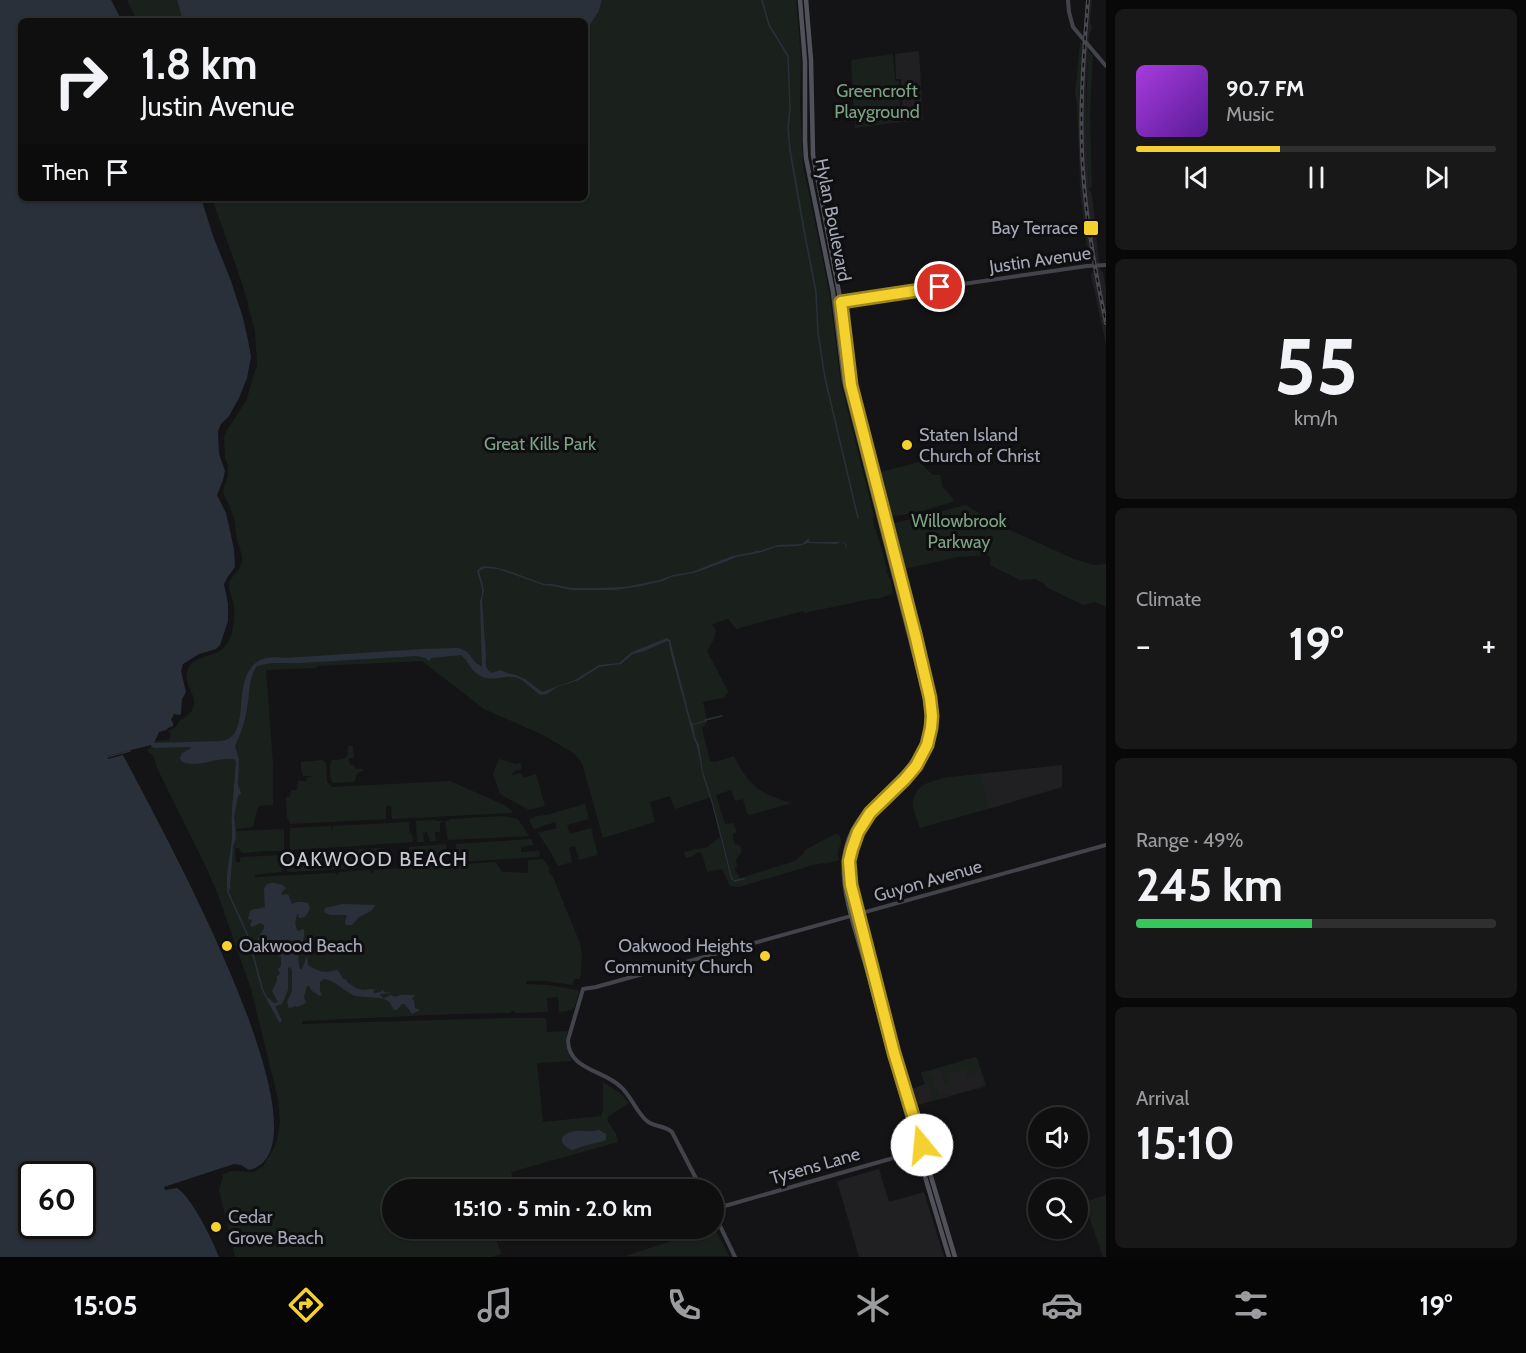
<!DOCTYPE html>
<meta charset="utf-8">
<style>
:root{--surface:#0f0f10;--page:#181819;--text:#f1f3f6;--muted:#9b9c9f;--line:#2f2f30;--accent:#f4d12e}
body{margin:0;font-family:Cabin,sans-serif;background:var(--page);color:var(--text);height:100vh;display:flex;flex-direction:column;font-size:22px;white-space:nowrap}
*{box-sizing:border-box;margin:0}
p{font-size:20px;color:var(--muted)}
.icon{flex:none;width:33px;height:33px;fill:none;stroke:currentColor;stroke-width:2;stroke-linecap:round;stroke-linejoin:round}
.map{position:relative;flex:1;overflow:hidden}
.side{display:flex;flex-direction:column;gap:9px;padding:9px;background:#080809;width:420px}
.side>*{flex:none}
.banner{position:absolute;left:18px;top:18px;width:570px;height:183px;border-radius:9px;box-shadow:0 2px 4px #0004,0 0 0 2px var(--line);background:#0f0f10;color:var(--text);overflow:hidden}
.buttons{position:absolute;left:1028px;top:1107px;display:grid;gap:12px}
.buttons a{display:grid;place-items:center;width:60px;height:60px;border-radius:50%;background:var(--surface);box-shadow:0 2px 4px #0004,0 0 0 2px var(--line);font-size:30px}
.speed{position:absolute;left:18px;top:1161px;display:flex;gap:12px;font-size:30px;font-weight:700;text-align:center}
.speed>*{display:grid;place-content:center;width:78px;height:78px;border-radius:50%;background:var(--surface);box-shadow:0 2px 4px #0004,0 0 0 2px var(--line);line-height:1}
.speed .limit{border:3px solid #111;border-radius:9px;background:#fff;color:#111}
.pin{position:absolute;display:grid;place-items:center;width:51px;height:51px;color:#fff;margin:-26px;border:3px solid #fff;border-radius:50%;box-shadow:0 2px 6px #0007}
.me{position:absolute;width:66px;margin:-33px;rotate:343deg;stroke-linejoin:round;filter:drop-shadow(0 0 4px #0008)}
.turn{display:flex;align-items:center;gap:21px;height:126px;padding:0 24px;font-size:27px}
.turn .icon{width:78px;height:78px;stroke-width:2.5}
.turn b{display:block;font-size:42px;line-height:51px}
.then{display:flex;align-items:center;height:57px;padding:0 24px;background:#0003;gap:12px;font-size:22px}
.big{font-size:45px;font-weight:700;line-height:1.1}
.side .widget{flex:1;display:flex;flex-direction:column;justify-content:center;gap:9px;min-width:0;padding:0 21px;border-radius:9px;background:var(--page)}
.side .dial{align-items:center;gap:0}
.dial b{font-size:78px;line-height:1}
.song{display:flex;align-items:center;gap:18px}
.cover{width:72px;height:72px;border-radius:9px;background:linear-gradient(135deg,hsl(280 70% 55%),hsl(270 70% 35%))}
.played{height:6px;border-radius:3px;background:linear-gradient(90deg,var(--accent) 40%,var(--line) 40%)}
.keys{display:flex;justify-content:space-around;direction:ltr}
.heat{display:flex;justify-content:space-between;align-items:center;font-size:33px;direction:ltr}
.charge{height:9px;border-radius:4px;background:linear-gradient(90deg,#34c759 49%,var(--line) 0)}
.trip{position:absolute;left:382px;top:1179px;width:342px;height:60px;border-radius:30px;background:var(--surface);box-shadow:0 2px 4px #0004,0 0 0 2px var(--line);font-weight:700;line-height:60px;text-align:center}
.menu{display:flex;height:96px;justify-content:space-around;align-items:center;background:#060606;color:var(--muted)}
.menu .icon{width:42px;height:42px}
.menu .active{color:var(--accent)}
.menu b{font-size:27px;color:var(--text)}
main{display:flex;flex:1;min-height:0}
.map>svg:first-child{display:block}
.built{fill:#202023}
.green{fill:#1a211c}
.water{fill:#2a303a;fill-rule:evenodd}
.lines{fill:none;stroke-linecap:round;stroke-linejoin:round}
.stream{stroke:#2a303a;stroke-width:1.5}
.secondary{stroke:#43434b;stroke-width:4}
.primary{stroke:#51515a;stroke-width:4.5}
.rail-casing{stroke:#484850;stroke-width:4}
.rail{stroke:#0f0f11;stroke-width:1.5;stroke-dasharray:4.5;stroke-linecap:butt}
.route-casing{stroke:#9f881e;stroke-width:15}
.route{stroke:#f4d12e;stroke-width:10}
.poi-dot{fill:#f4d12e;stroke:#0f0f11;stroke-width:2}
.labels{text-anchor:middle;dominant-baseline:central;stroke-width:6;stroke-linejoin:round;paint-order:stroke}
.park-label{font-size:18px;fill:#7ca284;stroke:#0f0f11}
.street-label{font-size:18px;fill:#a5a8b6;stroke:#0f0f11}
.poi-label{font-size:18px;fill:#a5a8b6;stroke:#0f0f11;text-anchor:start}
.neighbourhood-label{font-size:20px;letter-spacing:1.5px;fill:#c6c8d2;stroke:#0f0f11}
</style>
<main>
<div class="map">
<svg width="1106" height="1257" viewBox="0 0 1106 1257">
<rect width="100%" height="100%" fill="#141416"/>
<g class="built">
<polygon points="1086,0 1092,0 1090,22 1092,27 1089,36 1086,83 1086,122 1089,189 1092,195 1100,270 1103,272 1106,291 1106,345 1091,275 1094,270 1092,259 1089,257 1081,199 1083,190 1081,184 1079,159 1079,98"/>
<polygon points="919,51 923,120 903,122 901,79 896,79 895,54"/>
<polygon points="1062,765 1062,787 1002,805 948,820 942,778"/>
<polygon points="975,1057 977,1058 986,1086 914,1106 909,1090 925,1084 921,1073"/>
<polygon points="879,1169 889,1202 924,1192 944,1257 859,1257 837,1181"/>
</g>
<g class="green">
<polygon points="127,0 177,0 183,21 137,21"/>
<path d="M602 0H796L801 59 800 105 803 165 829 291 841 384 874 516C871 526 877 530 879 540 882 549 884 560 887 569L886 571 891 581 893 594 877 599 876 598 804 613 803 611 736 629 728 619 712 624 716 630 714 639 707 651 729 693 725 694 726 697 703 702 707 722 702 729 710 761 715 762 734 756C743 775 754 790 774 797 780 800 787 801 792 803L750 815 747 814 743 799 735 801 731 790 716 795 725 824 733 823 737 832 733 834 734 843 740 846 742 851 736 860 737 865 735 870 740 878 795 861 803 854 805 850 835 834H839C844 847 839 843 838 852 837 855 839 858 839 860L825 864 824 863C817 864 810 866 803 868L739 887 730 886 722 869 707 872 702 853 698 852 693 856 686 858 684 852 696 849 706 848 720 837 731 879 735 882 745 879 744 878 735 880 732 878 711 797 675 809 670 796 650 802 655 822 603 838 582 763 575 754 543 735 484 709 422 661 318 666 316 668 266 670 273 763V805L258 806 253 827 237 829V831L282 829 284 830V850L282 851H266L244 853 241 852 239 848H235L236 862H240V858L243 857 281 855 282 870 281 872 255 875V877L335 873 338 875 339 872 370 870 371 873H373L374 870 496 862 502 872C512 872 519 873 528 873V860L543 859 550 869 548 871 553 877 580 943 582 957 580 979H574L573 985 546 981H527L526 984 548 985 578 990 579 992C574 1006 578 1011 559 1012L558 997 547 998 548 1012 516 1013 512 1010 511 1013 453 1014 303 1021 302 1024 506 1018H546L547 1032 568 1031C564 1044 567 1049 572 1061L537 1063 543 1122 601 1116 603 1110V1082L620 1093 629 1103 609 1116 607 1120 616 1134 618 1142 511 1172 516 1189 393 1190V1228L507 1229V1231L495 1235 501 1254 492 1257H235L219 1190 223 1178 222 1175 231 1171 254 1172 263 1166 273 1150 277 1140 280 1122 278 1099 251 989 217 892 205 865 157 768 153 755 148 752V749L151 748V745L155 741 169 740 171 733 168 732 170 730 176 727C179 718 193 716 194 704 195 692 182 681 188 669 195 653 218 660 228 642 234 632 235 617 234 606 233 600 230 594 229 588 227 577 240 574 242 561 243 553 238 546 237 539 235 531 236 523 233 516 231 507 225 500 223 491L228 475V465L225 458 224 437 227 430 246 401 257 365 255 331 244 289 212 198H585V32L599 11Z"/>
<polygon points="1082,42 1084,44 1079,99 1079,159 1081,184 1083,189 1081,200 1089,256 1092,259 1088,260 1080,191 1081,190 1080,186 1077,103 1075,94 1080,43"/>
<polygon points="1088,51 1093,56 1090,113 1092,187 1089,188 1086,122"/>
<polygon points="893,54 895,81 899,81 901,122 855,128 851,60"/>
<path d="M919 462 933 475H940L943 487 954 500 950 503C937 506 900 519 888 515L877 473Z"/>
<polygon points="966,505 984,516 987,515 992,522 1074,559 1094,565 1106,564 1106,607 1095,602 1083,605 1046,587 1045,584 1035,579 1020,580 990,565 991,558 987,555 958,557 904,569 902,568 891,524"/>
<path d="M348 746H353L354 758H349L350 765H354L355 769H363V771C356 773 356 775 355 781L353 782 333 783C329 778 329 766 332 760 344 759 349 760 348 746Z"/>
<polygon points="499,759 516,764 520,763 522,769 513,772 512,775 521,773 523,778 536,774 545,806 529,810 500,794 493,774"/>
<polygon points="322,760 326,763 327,782 332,787 450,781 504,805 513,811 511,813 392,819 391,806 386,806 386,819 290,824 287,817 286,797 290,797 291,790 297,790 298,781 307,781 307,779 304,778 311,777 311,776 303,776 301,769 301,762"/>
<path d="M981 776 990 808 920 828C917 820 912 809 913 800 917 775 961 777 981 776Z"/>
<polygon points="585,804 589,819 567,825 570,834 591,828 598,855 579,860 575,846 569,847 572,862 558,866 550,851 538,833 557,828 555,822 535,829 533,828 529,820 537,816 546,815"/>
<polygon points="503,816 518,819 529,836 448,840 445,821 450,820 450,819"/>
<polygon points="435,820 435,821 443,821 443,822 440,823 440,832 435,832 436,841 430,841 427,832 423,833 424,842 417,842 416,821"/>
<polygon points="409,822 410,833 412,834 413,842 325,848 320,848 319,846 319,848 290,850 290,829 291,828 331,826 333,831 333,826"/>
<polygon points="531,839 534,845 521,847 521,852 539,851 540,855 539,857 457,862 456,844"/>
<polygon points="446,844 446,853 439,854 440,862 425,863 425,855 410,856 409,847"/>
<polygon points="379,848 386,849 387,857 383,858 384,866 369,866 368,858 358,859 358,868 289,872 287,871 287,856 289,854 304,853 305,862 312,861 312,852"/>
<polygon points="975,1057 977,1058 986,1086 977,1089 977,1086 983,1084 979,1072 967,1077 965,1069 949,1074 948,1076 950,1084 945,1085 941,1070 929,1073 930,1078 933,1077 938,1096 948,1094 949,1097 933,1101 928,1084 925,1084 921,1073"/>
<polygon points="1106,1195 1106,1257 1103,1257 1084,1202"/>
<polygon points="714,1227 729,1256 625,1256 709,1229 714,1228"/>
</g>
<g class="water">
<path d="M0 0H111L122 21H21V198H201L213 236 231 281 243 318 248 340 251 357 247 378 239 398 229 416 221 424 218 431 219 454 225 471 223 480 217 495 226 513 234 549 235 567 227 578 224 584 228 604V621L220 645 216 649 199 654 183 664 181 671 186 692 182 699 181 714 179 715 174 714 171 720 173 723V726L168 728 166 730 159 732 154 743 221 741C226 740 230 739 233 735 239 728 240 716 241 708 243 676 248 653 285 658L423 649 459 648 467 652 476 663 482 667 480 601 482 595V588L477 571 481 567C500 564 526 579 545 584H551L571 588H597L625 587 660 580 673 575 692 572 732 556 754 552 757 550V551H759L778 545 802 544 808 539 810 540 808 542H842L846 544 847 547 853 549 846 547 845 544 841 542 836 544 808 543 798 546 775 547 759 553 736 557 727 561 694 573 671 577 663 581 641 586 615 590H571L553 586 543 585 498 569 485 568 479 571 484 590 482 601 486 657C485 664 485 669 492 673L500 670 507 673 516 675 525 679 542 692 575 680 599 665 619 663 632 652 667 638 670 640 691 722 693 724 707 720V721L693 725 695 737 699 745 703 771 713 803 732 877 734 880 744 878 746 879 735 882 731 879 712 804 703 776 697 746 694 739 670 650 669 642 667 641 642 652 633 654 621 664 599 667 579 680 557 687 547 694 541 695C533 691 527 682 518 678 503 673 492 685 476 673 470 668 467 660 461 655L431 658 429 661 426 658 416 656 300 663H271L257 666C248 678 250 694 247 708 245 721 241 734 235 746L239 760 238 785 241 793 238 796 234 816 236 838 233 846 230 886 231 888 230 889 227 886C226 867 233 848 232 829 231 815 233 801 234 786 235 778 235 770 236 762L234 759C216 757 200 768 182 762L180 758 182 753 190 749 191 747 155 748 152 747 151 745 107 756 108 759 123 755C148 804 342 1148 249 1170L241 1165 234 1164 164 1187 165 1190 177 1188C192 1198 212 1239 219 1257H0ZM32 1174H82V1226H32Z"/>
<polygon points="177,0 602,0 599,11 585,32 585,21 183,21"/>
<path d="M271 883C277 883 282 884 286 888L281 893 282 895 288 894 292 904C297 901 302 902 308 903L310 909 305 917 299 918 298 913C295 918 294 926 298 931L304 929C305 934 303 938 303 943 298 952 297 959 300 969H302L307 956 308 965 311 967C315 969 321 972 326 972 337 971 337 966 343 979L347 980V982C352 986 357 989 363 990 368 990 371 988 376 990H373L374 993 381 992 382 990 384 992 391 993 380 994 383 999 391 995 395 997 401 995H415L412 999 414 1001 415 1008 420 1010 412 1014 405 1004H402L397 1010H394C393 1009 390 1002 389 1002 382 995 363 999 353 995 343 990 336 981 324 979L320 982V991L322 995 320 996 312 991 309 986H307L304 997 306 1002 304 1004 297 1007 296 1006 289 1008 287 1002 292 991V971L290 967 288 968V990L282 1004 276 1006V1008L282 1021 281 1022H279L266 998 267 997 274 1003 278 1002 272 991 277 981V976L280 974 278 969 281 966V957L273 952 270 948 259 949 260 945 256 942 264 928V925L260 923 252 927 250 925 252 920 248 919 250 911 254 909H258L264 907 265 909 264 888 267 884Z"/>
<polygon points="343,904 375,905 375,906 371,911 359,917 352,925 346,925 345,922 347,915 330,915 324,912 325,908"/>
<path d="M599 1130 606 1134V1139L604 1141 587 1145 572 1150C564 1147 556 1138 568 1133 578 1129 589 1133 599 1130Z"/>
</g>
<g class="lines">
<g class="stream">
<polyline points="762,0 769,25 788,56 790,107 788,128 790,150 804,230 816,292 818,333 825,378 858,518"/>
<polyline points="705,720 722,716"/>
<polyline points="107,757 130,751"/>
<polyline points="228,886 228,892 248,936 262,988 266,997"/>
</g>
<g class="secondary">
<polyline points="1068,0 1069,12 1073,27 1106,66"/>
<polyline points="839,302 1087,266 1106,265"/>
<path d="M702 1190 672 1132C664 1125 654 1127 647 1121 637 1113 631 1096 621 1087 604 1070 568 1070 568 1040L583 989 596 987 1106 845"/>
<polyline points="714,1209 918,1151"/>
<polyline points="714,1213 735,1257"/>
</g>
<g class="primary">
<path d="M800 0 805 62V140L806 158 833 292 844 381 924 693C944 783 849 787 844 861 841 895 860 943 869 977 893 1071 921 1164 949 1257"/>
<polyline points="806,0 811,60 813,155 840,298 850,381 915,634 932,710 930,734 922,756 909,775 870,813 861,827 851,850 849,873 894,1053 955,1257"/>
</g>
<defs>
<path id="rail" d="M1088 0C1084 50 1080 101 1082 151 1084 209 1094 267 1106 323"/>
</defs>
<use href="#rail" class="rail-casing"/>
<use href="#rail" class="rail"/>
</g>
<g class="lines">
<defs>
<polyline id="route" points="922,1145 894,1053 851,885 849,861 852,849 858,832 870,813 905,779 916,766 927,745 931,728 932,716 930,698 915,634 851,385 841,302 940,287"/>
</defs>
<use href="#route" class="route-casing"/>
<use href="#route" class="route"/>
</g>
<g class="poi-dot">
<rect x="1083" y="220" width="16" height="16" rx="3"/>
<circle cx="907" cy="445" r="6"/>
<circle cx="227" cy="946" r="6"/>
<circle cx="765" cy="956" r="6"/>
<circle cx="216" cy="1227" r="6"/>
</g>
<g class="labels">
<g class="park-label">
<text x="877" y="91">Greencroft<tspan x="877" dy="21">Playground</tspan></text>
<text x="540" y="444">Great Kills Park</text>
<text x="959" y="521">Willowbrook<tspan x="959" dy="21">Parkway</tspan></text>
</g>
<g class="street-label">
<text transform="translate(833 220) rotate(79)">Hylan Boulevard</text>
<text transform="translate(1040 260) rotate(-8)">Justin Avenue</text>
<text transform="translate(928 881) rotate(-16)">Guyon Avenue</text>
<text transform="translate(815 1166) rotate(-16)">Tysens Lane</text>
</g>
<g class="poi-label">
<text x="1078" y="228" text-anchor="end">Bay Terrace</text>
<text x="919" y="435">Staten Island<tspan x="919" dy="21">Church of Christ</tspan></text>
<text x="239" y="946">Oakwood Beach</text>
<text x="753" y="946" text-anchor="end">Oakwood Heights<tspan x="753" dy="21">Community Church</tspan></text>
<text x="228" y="1217">Cedar<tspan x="228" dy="21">Grove Beach</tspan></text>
</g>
<g class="neighbourhood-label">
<text x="374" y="859">OAKWOOD BEACH</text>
</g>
</g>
</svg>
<div class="buttons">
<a><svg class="icon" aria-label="sound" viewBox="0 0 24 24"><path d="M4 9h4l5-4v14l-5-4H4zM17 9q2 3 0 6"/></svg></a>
<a><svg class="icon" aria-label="search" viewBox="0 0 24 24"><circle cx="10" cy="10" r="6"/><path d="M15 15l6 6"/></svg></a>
</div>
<div class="speed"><div class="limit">60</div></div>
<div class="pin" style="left:940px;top:287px;background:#d93025"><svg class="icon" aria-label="arrive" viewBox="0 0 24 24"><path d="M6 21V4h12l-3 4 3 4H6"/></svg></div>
<svg class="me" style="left:922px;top:1145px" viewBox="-20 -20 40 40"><circle r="19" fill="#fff"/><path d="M0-13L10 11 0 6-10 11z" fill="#f4d12e"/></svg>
<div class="trip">15:10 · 5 min · 2.0 km</div>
<div class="banner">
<div class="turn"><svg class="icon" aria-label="right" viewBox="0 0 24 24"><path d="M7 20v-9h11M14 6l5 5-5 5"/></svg><div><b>1.8 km</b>Justin Avenue</div></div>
<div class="then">Then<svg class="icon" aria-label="arrive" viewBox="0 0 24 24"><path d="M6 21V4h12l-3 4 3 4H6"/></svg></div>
</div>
</div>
<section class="side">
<div class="widget">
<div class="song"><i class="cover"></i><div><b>90.7 FM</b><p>Music</p></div></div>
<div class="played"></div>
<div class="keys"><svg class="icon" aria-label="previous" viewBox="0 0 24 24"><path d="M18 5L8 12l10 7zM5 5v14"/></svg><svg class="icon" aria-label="pause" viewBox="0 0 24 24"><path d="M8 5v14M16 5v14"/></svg><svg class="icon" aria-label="next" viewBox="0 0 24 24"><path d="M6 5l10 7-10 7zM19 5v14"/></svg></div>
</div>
<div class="widget dial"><b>55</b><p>km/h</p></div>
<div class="widget"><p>Climate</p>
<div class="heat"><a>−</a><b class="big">19°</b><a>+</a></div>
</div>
<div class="widget"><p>Range · 49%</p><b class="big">245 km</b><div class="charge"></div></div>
<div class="widget"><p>Arrival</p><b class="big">15:10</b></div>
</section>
</main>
<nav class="menu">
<b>15:05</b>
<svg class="icon active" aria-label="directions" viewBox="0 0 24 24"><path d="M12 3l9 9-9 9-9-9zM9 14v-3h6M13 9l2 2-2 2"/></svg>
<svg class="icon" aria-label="music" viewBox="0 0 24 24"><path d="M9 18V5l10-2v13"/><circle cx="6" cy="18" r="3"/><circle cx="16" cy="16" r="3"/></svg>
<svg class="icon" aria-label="phone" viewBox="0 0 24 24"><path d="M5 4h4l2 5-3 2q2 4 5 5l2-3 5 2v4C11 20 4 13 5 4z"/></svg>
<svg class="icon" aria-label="climate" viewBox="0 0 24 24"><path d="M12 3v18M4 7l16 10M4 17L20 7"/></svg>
<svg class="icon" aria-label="car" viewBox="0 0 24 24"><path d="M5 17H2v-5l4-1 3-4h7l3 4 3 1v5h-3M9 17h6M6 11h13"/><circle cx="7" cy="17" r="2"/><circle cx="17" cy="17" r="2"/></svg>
<svg class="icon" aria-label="filters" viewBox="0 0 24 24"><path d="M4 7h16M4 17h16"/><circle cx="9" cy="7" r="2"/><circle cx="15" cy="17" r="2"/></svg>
<b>19°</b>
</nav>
